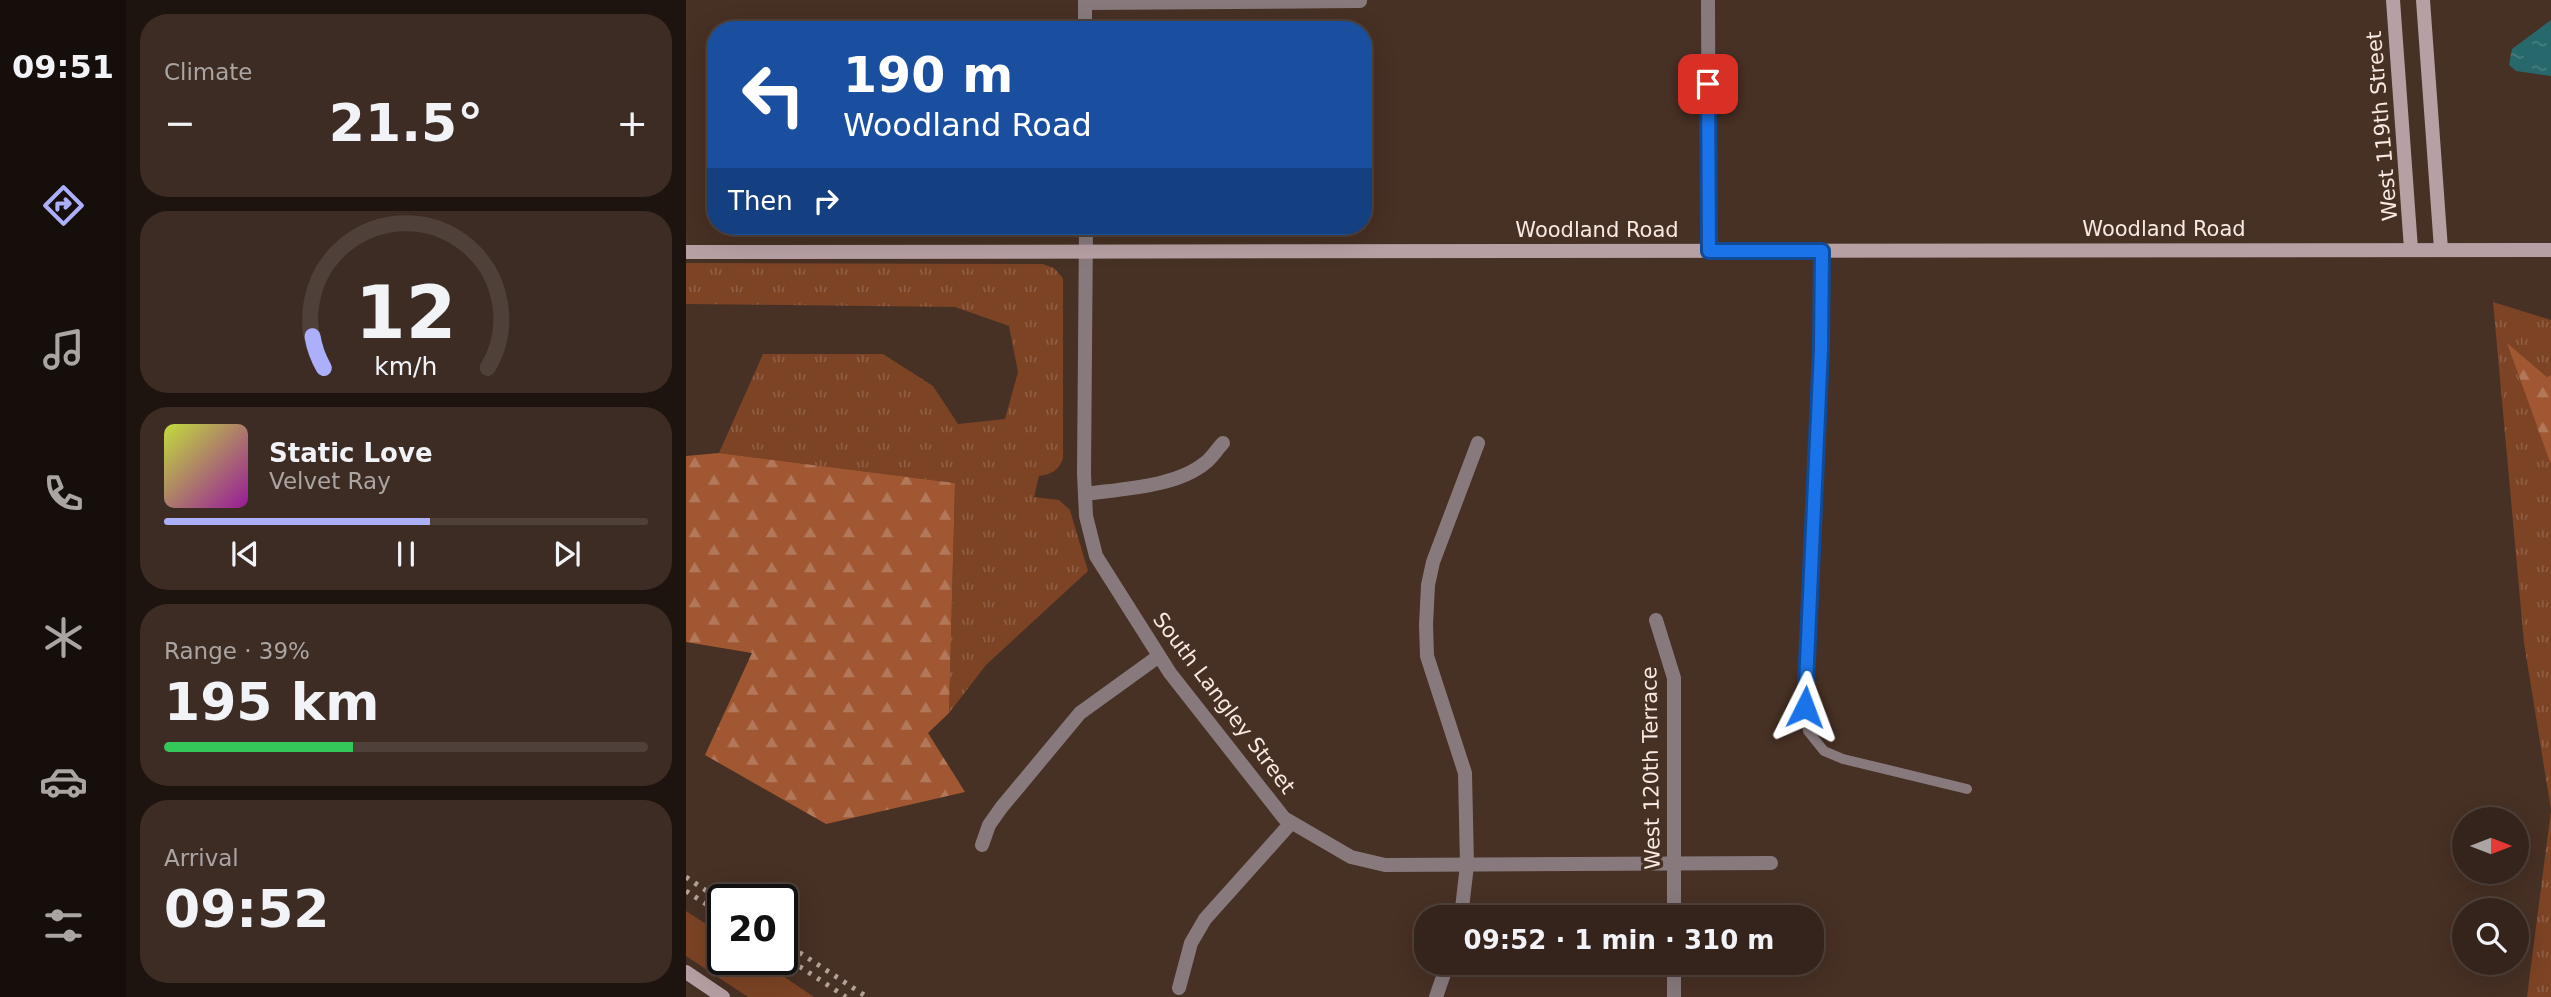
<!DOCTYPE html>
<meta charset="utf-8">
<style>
:root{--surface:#35241b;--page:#3d2c24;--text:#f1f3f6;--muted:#aaa4a3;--line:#4f413a;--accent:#acaffb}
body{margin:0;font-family:"DejaVu Sans",sans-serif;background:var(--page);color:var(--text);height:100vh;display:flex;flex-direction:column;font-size:26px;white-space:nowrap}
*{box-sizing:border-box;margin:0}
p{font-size:23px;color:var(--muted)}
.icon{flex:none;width:38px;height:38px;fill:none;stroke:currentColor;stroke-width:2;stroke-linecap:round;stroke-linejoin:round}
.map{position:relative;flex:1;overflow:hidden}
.panel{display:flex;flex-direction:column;gap:14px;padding:14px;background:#1d140f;width:560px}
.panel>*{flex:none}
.guide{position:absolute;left:21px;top:21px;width:665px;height:214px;border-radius:28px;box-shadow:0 7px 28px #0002,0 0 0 2px var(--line);background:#1a4fa0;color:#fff;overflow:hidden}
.needle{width:46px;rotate:90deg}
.buttons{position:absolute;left:1766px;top:807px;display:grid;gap:14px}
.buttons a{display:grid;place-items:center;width:77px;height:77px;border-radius:50%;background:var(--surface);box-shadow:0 7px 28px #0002,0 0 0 2px var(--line);font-size:35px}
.speed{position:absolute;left:21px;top:884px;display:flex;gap:14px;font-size:35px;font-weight:700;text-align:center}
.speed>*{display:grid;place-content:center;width:91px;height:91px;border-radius:50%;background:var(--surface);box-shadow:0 7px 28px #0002,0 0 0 2px var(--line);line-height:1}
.speed .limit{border:4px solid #111;border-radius:10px;background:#fff;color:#111}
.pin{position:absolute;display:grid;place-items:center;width:60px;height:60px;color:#fff;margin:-30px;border-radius:14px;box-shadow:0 4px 10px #0006}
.me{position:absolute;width:77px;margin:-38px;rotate:3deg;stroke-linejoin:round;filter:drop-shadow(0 0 5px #0008)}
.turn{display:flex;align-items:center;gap:24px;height:147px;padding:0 21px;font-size:32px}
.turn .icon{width:91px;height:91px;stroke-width:2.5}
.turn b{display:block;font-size:49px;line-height:60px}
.then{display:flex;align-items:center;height:66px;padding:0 21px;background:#0003;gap:14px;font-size:26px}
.big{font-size:52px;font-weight:800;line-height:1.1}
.panel .widget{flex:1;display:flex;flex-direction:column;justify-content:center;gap:10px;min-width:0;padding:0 24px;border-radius:28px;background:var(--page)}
.panel .dial{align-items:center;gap:0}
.dial svg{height:182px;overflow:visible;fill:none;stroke:var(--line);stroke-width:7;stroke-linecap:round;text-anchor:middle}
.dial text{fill:var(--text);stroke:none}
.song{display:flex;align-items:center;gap:21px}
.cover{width:84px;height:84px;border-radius:10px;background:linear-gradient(135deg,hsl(70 70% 55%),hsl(300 70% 35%))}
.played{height:7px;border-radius:4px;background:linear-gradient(90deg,var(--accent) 55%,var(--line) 55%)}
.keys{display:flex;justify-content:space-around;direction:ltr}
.heat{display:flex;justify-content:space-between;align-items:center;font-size:38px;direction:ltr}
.charge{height:10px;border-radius:5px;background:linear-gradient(90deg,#34c759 39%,var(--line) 0)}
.trip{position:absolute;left:728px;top:905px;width:410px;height:70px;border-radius:28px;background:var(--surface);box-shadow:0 7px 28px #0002,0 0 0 2px var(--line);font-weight:800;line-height:70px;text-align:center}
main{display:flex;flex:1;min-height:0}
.dock{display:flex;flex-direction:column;width:126px;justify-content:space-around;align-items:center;background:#150e0b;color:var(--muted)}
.dock .icon{width:49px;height:49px}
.dock .selected{color:var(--accent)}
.dock b{font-size:32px;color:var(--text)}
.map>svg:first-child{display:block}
.grass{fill:url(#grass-tufts)}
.forest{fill:url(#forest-firs)}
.park{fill:#7c4324}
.water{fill:url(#water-ripples)}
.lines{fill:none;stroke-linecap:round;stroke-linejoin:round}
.lane{stroke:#887a7c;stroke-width:10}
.street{stroke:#887a7c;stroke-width:14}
.secondary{stroke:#b7a0a3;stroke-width:14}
.rail{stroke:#b4a299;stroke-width:5;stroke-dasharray:3.5 7;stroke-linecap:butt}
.route-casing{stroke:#114b97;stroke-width:18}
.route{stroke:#1a73e8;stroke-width:12}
.labels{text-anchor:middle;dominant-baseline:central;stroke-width:7;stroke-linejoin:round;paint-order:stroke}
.street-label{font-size:21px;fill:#f8e9e2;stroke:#473024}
</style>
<main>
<nav class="dock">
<b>09:51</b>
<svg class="icon selected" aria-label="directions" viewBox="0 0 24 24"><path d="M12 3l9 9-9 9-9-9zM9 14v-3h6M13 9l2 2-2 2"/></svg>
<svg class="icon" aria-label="music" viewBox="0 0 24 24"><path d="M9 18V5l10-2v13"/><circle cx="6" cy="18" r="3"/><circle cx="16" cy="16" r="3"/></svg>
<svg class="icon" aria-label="phone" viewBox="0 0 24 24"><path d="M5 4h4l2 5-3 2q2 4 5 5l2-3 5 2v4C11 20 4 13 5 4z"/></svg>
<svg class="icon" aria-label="climate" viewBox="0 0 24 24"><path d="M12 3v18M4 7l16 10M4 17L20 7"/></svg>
<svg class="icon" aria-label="car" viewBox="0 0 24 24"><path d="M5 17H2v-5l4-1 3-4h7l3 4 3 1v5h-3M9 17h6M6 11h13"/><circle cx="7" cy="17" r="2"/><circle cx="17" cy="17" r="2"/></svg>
<svg class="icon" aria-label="filters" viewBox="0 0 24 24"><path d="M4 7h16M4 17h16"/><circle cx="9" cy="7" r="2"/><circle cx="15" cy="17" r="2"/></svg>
</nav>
<section class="panel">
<div class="widget"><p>Climate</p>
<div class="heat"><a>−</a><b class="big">21.5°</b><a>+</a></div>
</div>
<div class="widget dial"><svg viewBox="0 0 100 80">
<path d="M14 69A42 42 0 1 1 86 69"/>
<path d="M14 69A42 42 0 0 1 9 55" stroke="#acaffb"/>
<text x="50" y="56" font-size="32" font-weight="700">12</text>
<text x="50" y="72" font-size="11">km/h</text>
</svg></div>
<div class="widget">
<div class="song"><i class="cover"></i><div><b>Static Love</b><p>Velvet Ray</p></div></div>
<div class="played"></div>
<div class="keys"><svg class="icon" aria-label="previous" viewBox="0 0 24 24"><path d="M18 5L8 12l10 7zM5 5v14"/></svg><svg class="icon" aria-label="pause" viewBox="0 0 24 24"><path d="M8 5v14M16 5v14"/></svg><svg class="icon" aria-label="next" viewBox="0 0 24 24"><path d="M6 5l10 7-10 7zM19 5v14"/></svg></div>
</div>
<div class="widget"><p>Range · 39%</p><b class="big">195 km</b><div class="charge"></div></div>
<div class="widget"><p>Arrival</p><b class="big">09:52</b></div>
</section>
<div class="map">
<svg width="1865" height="997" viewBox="0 0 1865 997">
<defs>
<pattern id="grass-tufts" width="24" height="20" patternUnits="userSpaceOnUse" patternTransform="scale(1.75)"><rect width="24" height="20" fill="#7c4324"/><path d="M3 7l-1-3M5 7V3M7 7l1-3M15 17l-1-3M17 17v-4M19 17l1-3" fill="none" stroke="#8f5e44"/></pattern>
<pattern id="forest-firs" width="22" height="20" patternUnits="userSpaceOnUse" patternTransform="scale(1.75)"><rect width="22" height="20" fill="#a15832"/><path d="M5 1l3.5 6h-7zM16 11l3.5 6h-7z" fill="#b37859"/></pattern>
<pattern id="water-ripples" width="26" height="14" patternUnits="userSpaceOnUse" patternTransform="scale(1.75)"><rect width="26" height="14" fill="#27686c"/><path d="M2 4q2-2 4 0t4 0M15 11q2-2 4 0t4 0" fill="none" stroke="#477e81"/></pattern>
</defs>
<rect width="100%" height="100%" fill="#473024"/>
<g class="grass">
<path d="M0 263 357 264 368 268 377 278V458C373 471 365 474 353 476L348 497 373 500 384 510 402 571 300 665 263 713 269 483 33 453 77 354H197L247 386 272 424 319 419 332 372 323 326 269 307 0 304Z"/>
<polygon points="1807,302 1865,320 1865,375 1861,377 1822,344 1865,465 1865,997 1841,997 1865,810 1838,643"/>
</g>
<g class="forest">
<polygon points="1821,343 1861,377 1865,375 1865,465"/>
<polygon points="33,453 269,483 263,713 242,733 279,792 140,824 19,755 66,653 0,642 0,456"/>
</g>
<polygon class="park" points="0,911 37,935 37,959 72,959 128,997 62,997 0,956"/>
<polygon class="water" points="1865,20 1865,76 1830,71 1823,65 1826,49"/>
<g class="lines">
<polyline class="lane" points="1136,251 1135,349 1119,707 1122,731 1138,751 1157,759 1281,789"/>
<g class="street">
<polyline points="399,0 399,30"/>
<polyline points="1022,0 1023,251"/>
<polyline points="399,3 674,1"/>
<polyline points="400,226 398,474 400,516 410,556 484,673 598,818 665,857 699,865 1085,863"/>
<path d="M399 494C435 489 490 487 519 463 526 458 531 449 537 443"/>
<polyline points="970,620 988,678 988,917"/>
<polyline points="296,845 303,825 315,808 394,713 473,656"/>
<polyline points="775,917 781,865 779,773 741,656 740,625 742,585 747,562 792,443"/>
<polyline points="493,988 505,943 519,919 605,823"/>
<polyline points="750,997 762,962"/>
<polyline points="988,997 988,962"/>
</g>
<g class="secondary">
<polyline points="1707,0 1725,249"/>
<polyline points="1737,0 1755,249"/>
<polyline points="0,252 1865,250"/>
<polyline points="0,972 37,997"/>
</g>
<g class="rail">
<polyline points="0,877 37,902"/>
<polyline points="0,891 37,915"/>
<polyline points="96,941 181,997"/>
<polyline points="96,955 160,997"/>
</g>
</g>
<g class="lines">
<defs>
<polyline id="route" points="1022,84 1023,251 1136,251 1135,349 1119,707"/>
</defs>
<use href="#route" class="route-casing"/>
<use href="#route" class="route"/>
</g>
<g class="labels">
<g class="street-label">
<text transform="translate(1696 126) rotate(-95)">West 119th Street</text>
<text x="1478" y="229">Woodland Road</text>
<text x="911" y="230">Woodland Road</text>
<text transform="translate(538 703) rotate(53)">South Langley Street</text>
<text transform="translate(965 768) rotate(-91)">West 120th Terrace</text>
</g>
</g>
</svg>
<div class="buttons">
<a><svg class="needle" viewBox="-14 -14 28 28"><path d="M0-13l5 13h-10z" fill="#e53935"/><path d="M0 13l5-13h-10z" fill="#aaa4a3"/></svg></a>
<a><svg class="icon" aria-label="search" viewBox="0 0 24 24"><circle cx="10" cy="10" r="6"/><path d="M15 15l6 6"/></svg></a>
</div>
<div class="speed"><div class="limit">20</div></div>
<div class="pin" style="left:1022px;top:84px;background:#d93025"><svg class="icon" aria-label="arrive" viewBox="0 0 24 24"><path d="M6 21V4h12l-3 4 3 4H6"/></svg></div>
<svg class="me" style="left:1119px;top:707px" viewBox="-20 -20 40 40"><path d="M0-17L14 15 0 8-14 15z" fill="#1a73e8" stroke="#fff" stroke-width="4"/></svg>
<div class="trip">09:52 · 1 min · 310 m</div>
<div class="guide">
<div class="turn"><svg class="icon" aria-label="left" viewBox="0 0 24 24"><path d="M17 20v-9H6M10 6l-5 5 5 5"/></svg><div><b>190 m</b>Woodland Road</div></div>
<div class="then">Then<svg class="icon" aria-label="right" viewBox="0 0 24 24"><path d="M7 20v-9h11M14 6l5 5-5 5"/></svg></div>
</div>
</div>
</main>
